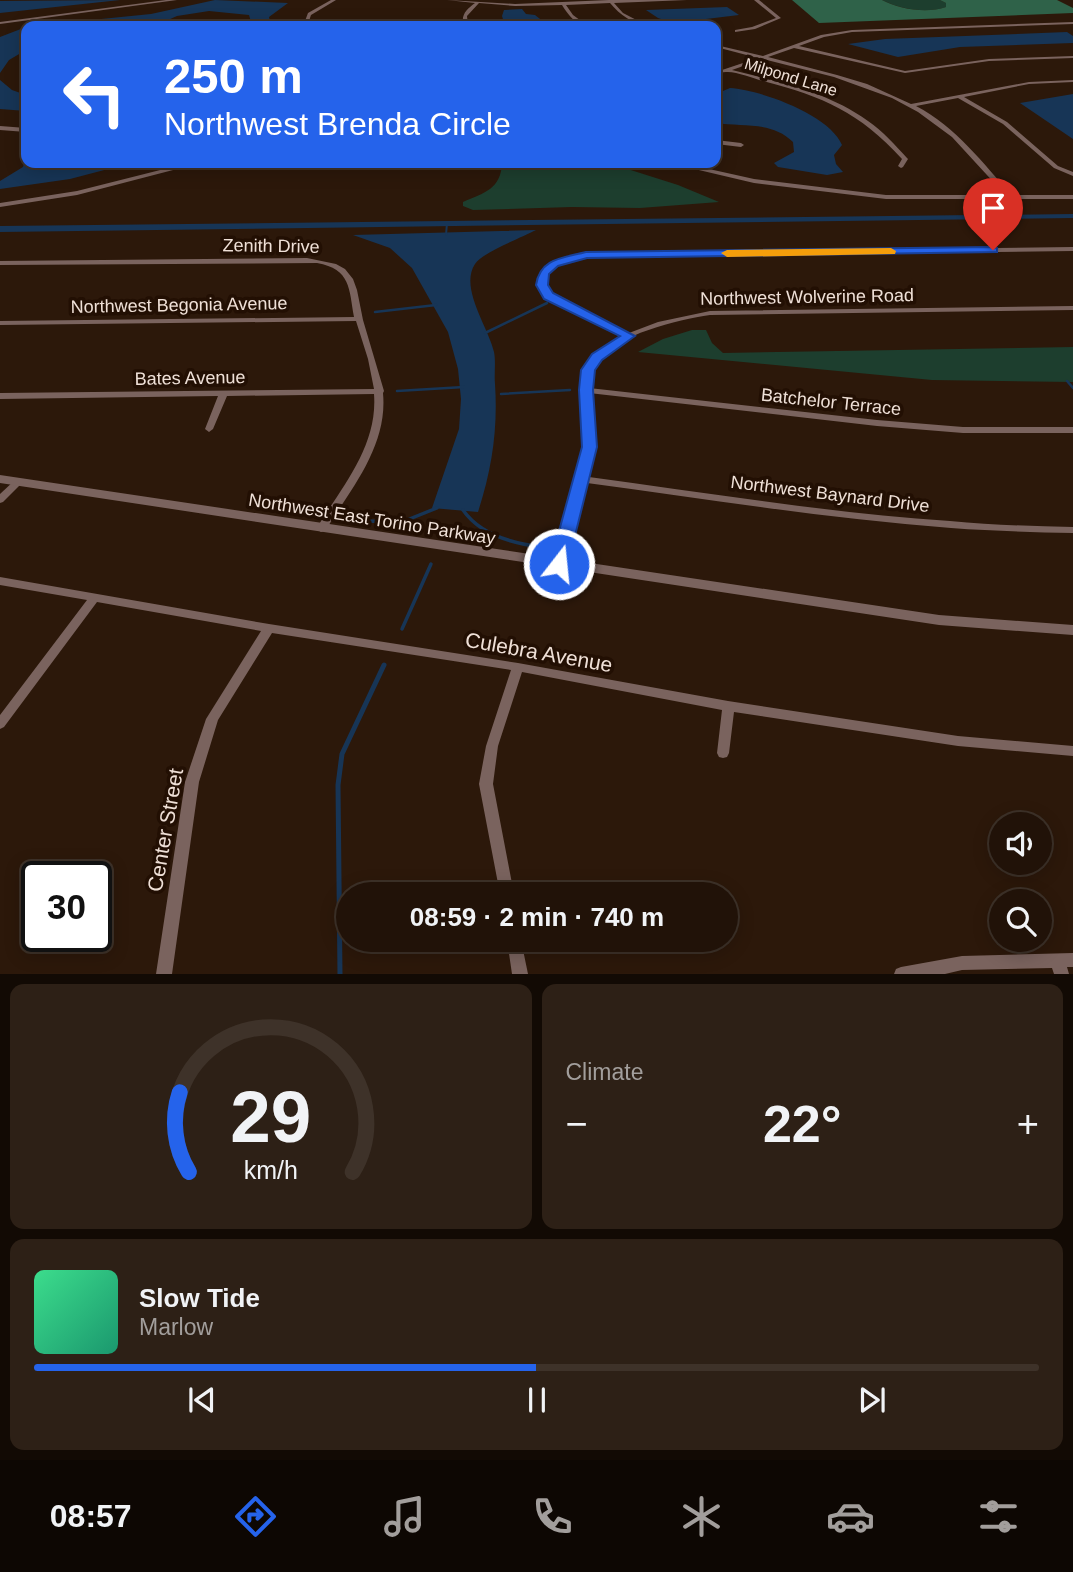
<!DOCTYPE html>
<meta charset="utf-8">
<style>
:root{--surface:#211208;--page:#2d2016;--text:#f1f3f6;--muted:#a29e9c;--line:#3e3229;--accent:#2563eb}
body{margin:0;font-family:Helvetica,sans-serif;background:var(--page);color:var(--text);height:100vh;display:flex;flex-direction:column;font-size:26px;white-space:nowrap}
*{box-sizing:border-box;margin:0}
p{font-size:23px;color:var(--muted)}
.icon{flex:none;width:38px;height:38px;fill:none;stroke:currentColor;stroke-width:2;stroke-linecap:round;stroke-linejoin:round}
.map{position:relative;height:974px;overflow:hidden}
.drawer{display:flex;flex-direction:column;gap:10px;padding:10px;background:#120a04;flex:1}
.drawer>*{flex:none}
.top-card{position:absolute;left:21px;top:21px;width:700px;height:147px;border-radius:14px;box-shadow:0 4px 18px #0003,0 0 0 2px var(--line);background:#2563eb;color:#fff;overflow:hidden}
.fabs{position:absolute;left:989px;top:812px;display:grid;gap:14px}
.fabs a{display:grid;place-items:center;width:63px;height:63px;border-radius:50%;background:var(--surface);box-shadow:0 4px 18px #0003,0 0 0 2px var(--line);font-size:35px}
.speed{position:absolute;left:21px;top:861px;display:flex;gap:14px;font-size:35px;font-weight:700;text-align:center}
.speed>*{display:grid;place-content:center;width:91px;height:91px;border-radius:50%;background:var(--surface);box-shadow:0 4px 18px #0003,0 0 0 2px var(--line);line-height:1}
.speed .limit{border:4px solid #111;border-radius:10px;background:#fff;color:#111}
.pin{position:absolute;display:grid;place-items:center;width:60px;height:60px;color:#fff;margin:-72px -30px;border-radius:50% 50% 50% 0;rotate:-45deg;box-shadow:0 0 7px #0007}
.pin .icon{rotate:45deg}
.me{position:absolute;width:77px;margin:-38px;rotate:16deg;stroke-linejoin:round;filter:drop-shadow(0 0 5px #0008)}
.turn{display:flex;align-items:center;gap:24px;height:147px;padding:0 28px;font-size:32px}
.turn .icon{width:91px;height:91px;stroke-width:2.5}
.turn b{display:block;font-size:49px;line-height:60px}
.big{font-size:52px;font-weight:600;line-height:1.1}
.drawer .card{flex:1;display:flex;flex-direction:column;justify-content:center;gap:10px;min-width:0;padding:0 24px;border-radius:14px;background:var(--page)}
.drawer .dial{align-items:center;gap:0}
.dial svg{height:182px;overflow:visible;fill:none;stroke:var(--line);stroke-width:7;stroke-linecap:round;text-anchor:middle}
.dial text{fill:var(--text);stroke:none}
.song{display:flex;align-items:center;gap:21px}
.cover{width:84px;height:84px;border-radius:10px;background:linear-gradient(135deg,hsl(150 70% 55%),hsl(160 70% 35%))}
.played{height:7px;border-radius:4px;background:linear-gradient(90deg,var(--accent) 50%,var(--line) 50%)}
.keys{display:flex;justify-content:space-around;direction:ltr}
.heat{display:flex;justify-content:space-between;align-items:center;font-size:38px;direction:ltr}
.drawer .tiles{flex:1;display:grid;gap:10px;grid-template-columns:1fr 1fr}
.card:last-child{grid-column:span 2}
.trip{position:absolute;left:336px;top:882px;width:402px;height:70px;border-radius:35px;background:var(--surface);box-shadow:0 4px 18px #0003,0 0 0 2px var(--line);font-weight:600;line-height:70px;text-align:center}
.menu{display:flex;height:112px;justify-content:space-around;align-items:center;background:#0d0703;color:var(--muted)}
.menu .icon{width:49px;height:49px}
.menu .selected{color:var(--accent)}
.menu b{font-size:32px;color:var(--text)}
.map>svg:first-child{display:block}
.green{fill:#1d3e2e}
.forest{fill:#2f6249}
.water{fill:#173556}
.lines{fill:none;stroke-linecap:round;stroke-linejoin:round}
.stream-far3{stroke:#173556;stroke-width:2}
.stream-far2{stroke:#173556;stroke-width:2.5}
.stream-far1{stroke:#173556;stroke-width:3.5}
.stream{stroke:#173556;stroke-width:5}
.canal{fill:#173556;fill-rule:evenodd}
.minor{fill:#7a635e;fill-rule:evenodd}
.tertiary{fill:#7a635e;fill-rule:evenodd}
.route{fill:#2563eb;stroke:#184099;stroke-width:2}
.slow{fill:#f59e0b}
.labels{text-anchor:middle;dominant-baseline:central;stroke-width:7;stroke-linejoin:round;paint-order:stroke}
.far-street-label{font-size:16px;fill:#efe0d7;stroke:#220f03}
.street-label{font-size:18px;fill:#efe0d7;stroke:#220f03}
.near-street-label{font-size:21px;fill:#efe0d7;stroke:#220f03}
</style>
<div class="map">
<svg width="1073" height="974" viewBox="0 0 1073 974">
<rect width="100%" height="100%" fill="#2c180a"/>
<g class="green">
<path d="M882 0H940L946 3V7C926 14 901 9 882 0Z"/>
<path d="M502 163H600L618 166 678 185 719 202 640 208 572 207 473 210 463 206V202C484 193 501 189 502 163Z"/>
<polygon points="692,330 706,330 712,343 723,353 1073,347 1073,382 932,380 638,352 663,339"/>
</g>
<path class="forest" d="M792 0H882C900 9 926 14 946 7V3L940 0H1057L1073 8V13L819 23Z"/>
<g class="water">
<polygon points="120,0 0,13 0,1"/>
<polygon points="215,0 288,3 269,17 271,26 247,26 251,22 249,15 209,11 177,16 159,24 135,26 31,26 151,14"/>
<polygon points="727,7 739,15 706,19 691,26 682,26 658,18 646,10"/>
<polygon points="522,9 526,14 535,15 549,26 505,26 502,16 504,10"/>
<polygon points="26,27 26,50 9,60 0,73 0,37"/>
<polygon points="1067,32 1073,36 1073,43 960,47 898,57 848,44 885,39"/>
<polygon points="0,80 12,90 26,95 26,111 0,109"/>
<path d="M730 88C761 90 830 115 842 145L834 155 836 164 843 172 827 175 778 167 774 163 794 152 793 142C772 121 742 127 716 123V94Z"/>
<polygon points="1073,94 1073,139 1020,103"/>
<polygon points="26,156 26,163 131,163 70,179 0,189 0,181 23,167"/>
<path d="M536 230C521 238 483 252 475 264 459 288 489 328 494 352 496 362 494 374 495 384 498 429 492 469 478 512L432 508 459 429 461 399 458 369 448 332 412 268 390 248 353 235Z"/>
</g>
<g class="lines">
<polyline class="stream-far3" points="446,235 447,223"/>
<g class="stream-far2">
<polyline points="375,312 436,305"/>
<polyline points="485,333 547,303"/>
<polyline points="1067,381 1073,388"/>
<polyline points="397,391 464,387"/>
<polyline points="501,394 570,390"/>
</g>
<g class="stream-far1">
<path d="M463 510C481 536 514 544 544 547"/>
<polyline points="365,521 402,522 437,508"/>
<polyline points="402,629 431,564"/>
</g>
<polyline class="stream" points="340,974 338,785 342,754 384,665"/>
<polygon class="canal" points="1073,214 1073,218 0,232 0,226"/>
<g class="minor">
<polygon points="166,0 177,0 0,24 0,22"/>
<polygon points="331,0 336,0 311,15 309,21 313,26 309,26 305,21 308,13"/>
<path d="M447 0 515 4 609 0H687L614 3 623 13 648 26C633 24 620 15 610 3L566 5 573 15 588 26C576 25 568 15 562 5L515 6 479 3 467 16 468 26H464C460 15 467 9 475 3Z"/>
<polygon points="754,0 759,0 781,18 755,29 735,32 735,30 752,27 776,18"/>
<path d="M1073 22V24L852 32 824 37 799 46 905 71 989 59 1073 56V58L989 61 905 73 794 48 768 57 837 75 867 84 911 104 1029 82 1073 80V82L1029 84 964 97 1007 122 1058 166 1073 172V176L1054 168 1003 124 958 98 916 106C956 127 983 163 1013 197L1014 198 1011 200 1009 199 952 137 918 112 892 98 834 77 763 59 732 70C779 82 828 92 868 121 883 131 895 145 907 158L908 159 903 167 901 168 898 166 902 159C859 112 824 97 763 81 753 78 735 71 726 72 722 72 719 74 716 75V72L758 58 716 47V45L763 56 821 35 852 30Z"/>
<polygon points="206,23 208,24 208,26 204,26"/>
<polygon points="0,126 26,128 26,132 0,130"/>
<polygon points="716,140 741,143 744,145 741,147 716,144"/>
<path d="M1073 247V251L586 257C566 263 535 266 551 295L629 333 658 322 710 311 1073 306V310L710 315C677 320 617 334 597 362 591 370 590 378 589 388L877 420 963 427H1073V433H963L877 426 589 393 594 440 589 477C709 493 829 513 950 521 991 525 1032 526 1073 527V533C1032 532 992 531 951 528 829 519 708 499 587 483L564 564 563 567H555L554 564C565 526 581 487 584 448 587 423 575 396 583 372 590 354 607 344 622 336L545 298 538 285 540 273 552 263 586 253Z"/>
<path d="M307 258 336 264 345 269 353 279 357 290 363 320 384 391 383 393C388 446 351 489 325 531L321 532 316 529C342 487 378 446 374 394L227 396 213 429 209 432 205 429 218 396 0 399V393L374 389 368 359 356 321 0 325V321L354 317C349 289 351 269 317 263L0 265V261Z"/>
<polygon points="18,479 23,482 3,502 0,503 0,494 15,480"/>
<polygon points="0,577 269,624 518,663 728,701 958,736 1073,746 1073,756 958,746 734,712 729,753 727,757 723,758 719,757 717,753 722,710 522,672 498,746 493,784 514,894 500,894 479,784 486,746 511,670 272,633 218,720 199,782 172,974 156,974 185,782 206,719 261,631 97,602 4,727 0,729 0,715 87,600 0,585"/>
<polygon points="507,940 521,940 528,974 512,974"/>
<polygon points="1073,953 1073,967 1067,967 1069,974 1054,974 1052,968 962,970 945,974 894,974 896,969 901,967 962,956"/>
</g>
<g class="tertiary">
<polygon points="188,163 200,163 77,195 0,207 0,203 77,191"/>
<polygon points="669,163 682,163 754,179 886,195 1073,195 1073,199 886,199 754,183"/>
<polygon points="0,475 939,615 1073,625 1073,635 939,625 0,483"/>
</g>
</g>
<path class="route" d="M993 247 997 248V252L587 258 558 266 549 274 548 285 553 293 635 336 602 360 595 370 593 390 597 447 568 564 559 570 553 568 550 564 582 447 579 390 581 370 592 354 620 336 544 299 536 285C540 258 563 258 586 252Z"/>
<polygon class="slow" points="891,248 896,251 895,254 727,257 721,253 727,250"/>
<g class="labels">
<g class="far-street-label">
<text transform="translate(791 77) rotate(17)">Milpond Lane</text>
</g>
<g class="street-label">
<text transform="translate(271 246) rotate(1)">Zenith Drive</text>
<text transform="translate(807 297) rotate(-1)">Northwest Wolverine Road</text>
<text transform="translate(179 305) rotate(-1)">Northwest Begonia Avenue</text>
<text transform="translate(190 378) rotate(-1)">Bates Avenue</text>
<text transform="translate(831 402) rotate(6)">Batchelor Terrace</text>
<text transform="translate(830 494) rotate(7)">Northwest Baynard Drive</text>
<text transform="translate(372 519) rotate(9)">Northwest East Torino Parkway</text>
</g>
<g class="near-street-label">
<text transform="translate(539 652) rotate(10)">Culebra Avenue</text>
<text transform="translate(165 830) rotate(-80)">Center Street</text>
</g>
</g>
</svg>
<div class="fabs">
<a><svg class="icon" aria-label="sound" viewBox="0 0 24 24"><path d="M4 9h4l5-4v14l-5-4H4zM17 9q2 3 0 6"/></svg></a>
<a><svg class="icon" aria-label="search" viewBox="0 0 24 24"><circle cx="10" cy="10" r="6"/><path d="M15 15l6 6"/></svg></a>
</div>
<div class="speed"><div class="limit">30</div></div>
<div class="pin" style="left:993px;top:250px;background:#d93025"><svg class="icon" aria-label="arrive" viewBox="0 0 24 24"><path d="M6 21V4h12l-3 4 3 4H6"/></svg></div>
<svg class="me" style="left:559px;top:564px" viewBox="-20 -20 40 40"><circle r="17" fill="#2563eb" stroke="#fff" stroke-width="3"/><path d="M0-11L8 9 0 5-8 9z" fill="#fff"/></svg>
<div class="trip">08:59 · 2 min · 740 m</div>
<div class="top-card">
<div class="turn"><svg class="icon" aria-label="left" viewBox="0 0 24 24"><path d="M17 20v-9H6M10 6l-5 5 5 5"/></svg><div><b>250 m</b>Northwest Brenda Circle</div></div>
</div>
</div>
<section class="drawer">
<div class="tiles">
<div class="card dial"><svg viewBox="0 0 100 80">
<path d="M14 69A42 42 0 1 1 86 69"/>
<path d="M14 69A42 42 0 0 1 10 34" stroke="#2563eb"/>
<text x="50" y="56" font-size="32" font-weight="700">29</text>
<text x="50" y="72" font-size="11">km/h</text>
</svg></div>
<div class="card"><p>Climate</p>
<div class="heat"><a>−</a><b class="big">22°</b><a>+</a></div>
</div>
<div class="card">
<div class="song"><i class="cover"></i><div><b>Slow Tide</b><p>Marlow</p></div></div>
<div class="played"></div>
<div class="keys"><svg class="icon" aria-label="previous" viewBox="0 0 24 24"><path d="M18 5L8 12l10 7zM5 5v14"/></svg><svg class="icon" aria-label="pause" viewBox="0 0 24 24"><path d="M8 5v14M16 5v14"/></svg><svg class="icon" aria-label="next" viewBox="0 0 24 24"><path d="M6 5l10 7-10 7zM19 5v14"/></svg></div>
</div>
</div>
</section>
<nav class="menu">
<b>08:57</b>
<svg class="icon selected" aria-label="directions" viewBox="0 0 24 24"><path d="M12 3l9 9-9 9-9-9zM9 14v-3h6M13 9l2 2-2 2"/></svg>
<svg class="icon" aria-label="music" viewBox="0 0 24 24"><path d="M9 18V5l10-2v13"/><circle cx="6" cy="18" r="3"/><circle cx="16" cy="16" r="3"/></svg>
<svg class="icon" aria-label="phone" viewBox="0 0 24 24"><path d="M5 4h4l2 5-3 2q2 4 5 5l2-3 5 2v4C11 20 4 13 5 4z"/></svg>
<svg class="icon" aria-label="climate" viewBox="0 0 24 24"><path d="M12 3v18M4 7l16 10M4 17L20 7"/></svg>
<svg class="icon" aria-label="car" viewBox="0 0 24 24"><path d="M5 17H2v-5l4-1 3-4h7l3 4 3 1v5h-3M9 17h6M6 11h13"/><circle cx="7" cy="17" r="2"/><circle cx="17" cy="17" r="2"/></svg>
<svg class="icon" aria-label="filters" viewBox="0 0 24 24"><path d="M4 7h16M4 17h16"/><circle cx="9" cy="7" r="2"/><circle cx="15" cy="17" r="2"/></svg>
</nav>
